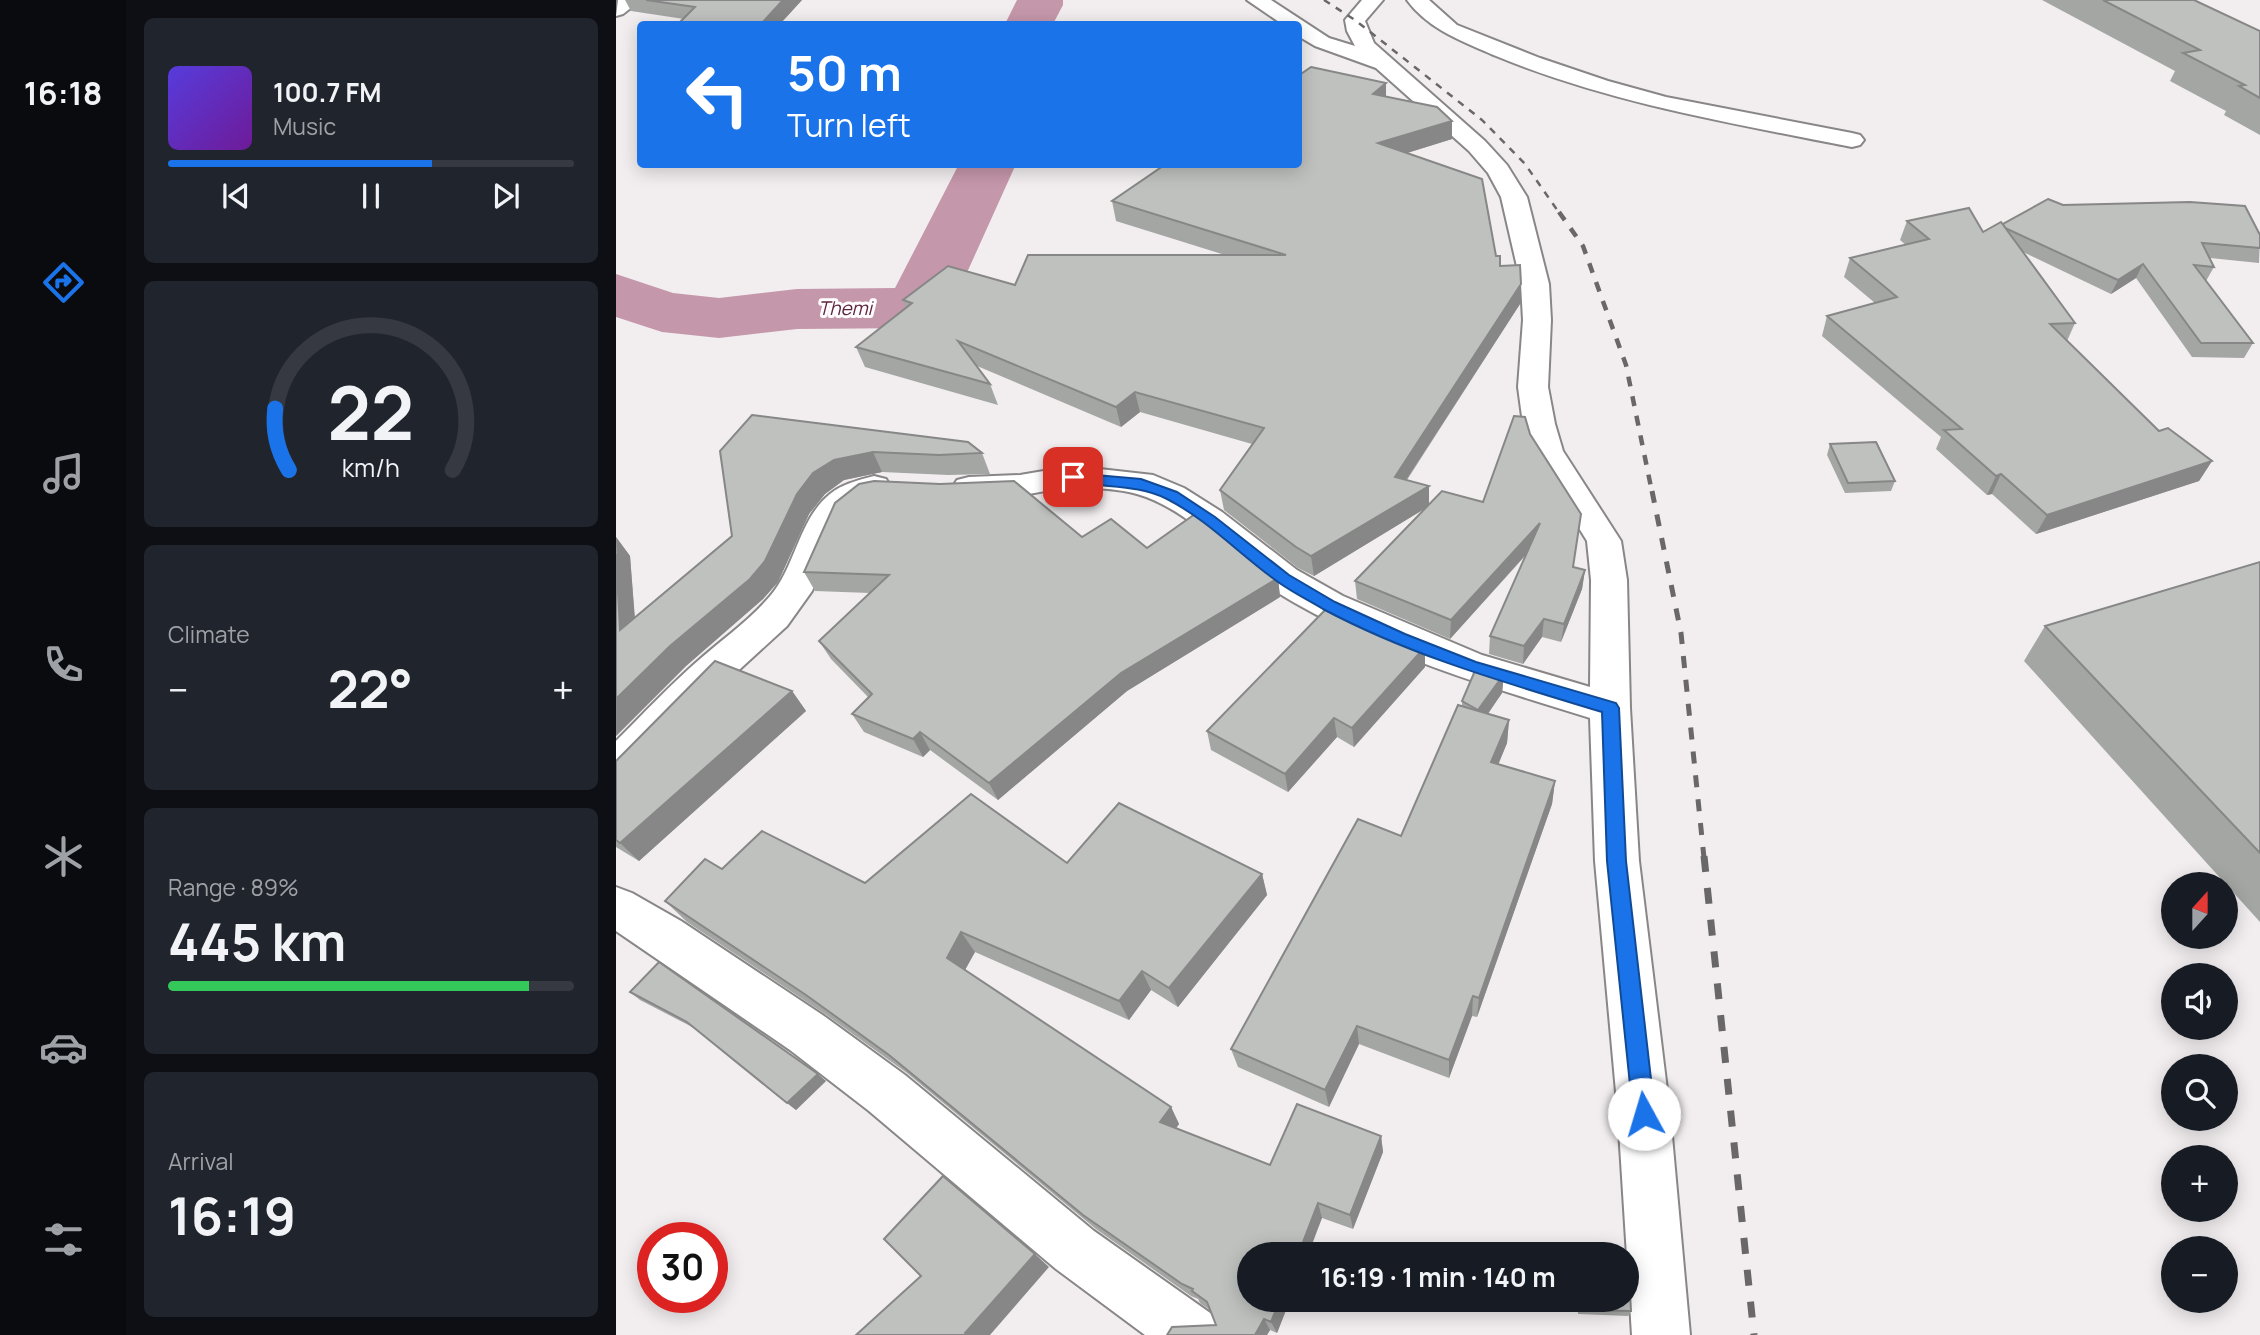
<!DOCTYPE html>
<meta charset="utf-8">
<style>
:root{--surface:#171b24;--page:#20242c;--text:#f1f3f6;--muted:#9ea1a6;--line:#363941;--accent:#1a73e8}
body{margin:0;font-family:Manrope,sans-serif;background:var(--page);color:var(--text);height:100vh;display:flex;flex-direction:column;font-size:26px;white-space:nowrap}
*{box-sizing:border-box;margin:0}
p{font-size:23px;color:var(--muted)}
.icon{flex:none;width:38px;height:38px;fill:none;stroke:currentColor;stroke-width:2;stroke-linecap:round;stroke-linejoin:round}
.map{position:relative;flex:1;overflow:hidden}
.side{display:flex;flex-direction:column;gap:18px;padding:18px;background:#0d0f14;width:490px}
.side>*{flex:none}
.banner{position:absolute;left:21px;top:21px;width:665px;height:147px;border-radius:7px;box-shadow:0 4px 18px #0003;background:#1a73e8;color:#fff;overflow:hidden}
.needle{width:46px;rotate:21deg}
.controls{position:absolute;left:1545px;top:872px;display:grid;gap:14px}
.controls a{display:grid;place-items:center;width:77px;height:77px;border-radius:50%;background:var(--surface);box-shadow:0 4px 18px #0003;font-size:35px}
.speed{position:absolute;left:21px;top:1222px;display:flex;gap:14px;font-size:35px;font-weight:700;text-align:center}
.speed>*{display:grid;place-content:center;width:91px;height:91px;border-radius:50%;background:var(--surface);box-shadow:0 4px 18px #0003;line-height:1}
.speed .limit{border:10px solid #d22;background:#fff;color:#111}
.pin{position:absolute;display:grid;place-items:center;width:60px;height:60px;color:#fff;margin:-30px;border-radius:14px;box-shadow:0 4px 10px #0006}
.me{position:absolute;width:77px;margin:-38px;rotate:354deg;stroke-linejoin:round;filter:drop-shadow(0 0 5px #0008)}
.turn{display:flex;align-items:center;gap:24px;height:147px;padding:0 35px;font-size:32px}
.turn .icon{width:91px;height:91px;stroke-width:2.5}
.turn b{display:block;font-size:49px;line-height:60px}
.big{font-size:52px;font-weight:700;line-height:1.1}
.side .widget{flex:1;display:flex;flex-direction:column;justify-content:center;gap:10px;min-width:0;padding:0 24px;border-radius:10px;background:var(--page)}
.side .dial{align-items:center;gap:0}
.dial svg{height:182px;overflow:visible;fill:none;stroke:var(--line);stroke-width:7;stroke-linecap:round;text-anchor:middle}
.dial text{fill:var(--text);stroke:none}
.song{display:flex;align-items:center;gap:21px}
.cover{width:84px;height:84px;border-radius:10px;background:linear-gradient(135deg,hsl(250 70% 55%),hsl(280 70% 35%))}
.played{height:7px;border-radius:4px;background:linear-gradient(90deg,var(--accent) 65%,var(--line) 65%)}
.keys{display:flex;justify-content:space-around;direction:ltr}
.heat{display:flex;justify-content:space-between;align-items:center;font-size:38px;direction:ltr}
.charge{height:10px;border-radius:5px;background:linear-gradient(90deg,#34c759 89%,var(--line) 0)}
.trip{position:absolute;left:621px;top:1242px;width:402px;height:70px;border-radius:35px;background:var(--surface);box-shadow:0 4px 18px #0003;font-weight:700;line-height:70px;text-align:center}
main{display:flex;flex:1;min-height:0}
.menu{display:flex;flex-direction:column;width:126px;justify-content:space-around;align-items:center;background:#090b0e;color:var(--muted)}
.menu .icon{width:49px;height:49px}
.menu .on{color:var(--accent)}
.menu b{font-size:32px;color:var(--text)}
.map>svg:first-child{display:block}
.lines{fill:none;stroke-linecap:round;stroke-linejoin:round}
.river{fill:#c597aa;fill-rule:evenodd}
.minor-casing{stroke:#898687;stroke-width:4}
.minor{fill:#fff;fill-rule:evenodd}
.rail-far3{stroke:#696767;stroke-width:2.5;stroke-dasharray:7 7;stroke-linecap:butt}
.rail-far2{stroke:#696767;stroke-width:4.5;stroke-dasharray:10 10;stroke-linecap:butt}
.rail-far1{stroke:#696767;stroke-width:5;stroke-dasharray:12 12;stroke-linecap:butt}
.rail{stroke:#696767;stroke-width:7;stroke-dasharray:16 16;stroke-linecap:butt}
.wall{fill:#a4a6a4}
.shaded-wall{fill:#868786}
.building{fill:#bfc1bf;stroke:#868786;stroke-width:2}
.route{fill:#1a73e8;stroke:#114b97;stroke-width:2}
.labels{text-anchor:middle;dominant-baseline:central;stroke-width:6;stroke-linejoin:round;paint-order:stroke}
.far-water-label{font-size:19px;font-style:italic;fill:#5d2440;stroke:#fffcfd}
</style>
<main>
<nav class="menu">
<b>16:18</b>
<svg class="icon on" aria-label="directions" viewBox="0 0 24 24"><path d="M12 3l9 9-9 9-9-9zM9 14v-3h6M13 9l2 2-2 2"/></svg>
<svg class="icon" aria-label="music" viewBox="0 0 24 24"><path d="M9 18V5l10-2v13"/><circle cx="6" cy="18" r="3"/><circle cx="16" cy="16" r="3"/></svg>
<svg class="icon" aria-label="phone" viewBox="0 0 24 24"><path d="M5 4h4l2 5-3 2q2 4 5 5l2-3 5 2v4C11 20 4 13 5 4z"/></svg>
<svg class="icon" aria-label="climate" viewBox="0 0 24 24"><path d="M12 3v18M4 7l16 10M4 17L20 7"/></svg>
<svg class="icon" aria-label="car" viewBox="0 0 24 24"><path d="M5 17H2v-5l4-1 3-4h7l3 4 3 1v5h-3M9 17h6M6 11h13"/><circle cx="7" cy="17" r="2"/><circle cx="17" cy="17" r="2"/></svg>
<svg class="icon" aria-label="filters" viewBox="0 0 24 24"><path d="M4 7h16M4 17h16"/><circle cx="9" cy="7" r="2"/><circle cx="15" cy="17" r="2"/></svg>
</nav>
<section class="side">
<div class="widget">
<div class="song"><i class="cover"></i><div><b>100.7 FM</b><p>Music</p></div></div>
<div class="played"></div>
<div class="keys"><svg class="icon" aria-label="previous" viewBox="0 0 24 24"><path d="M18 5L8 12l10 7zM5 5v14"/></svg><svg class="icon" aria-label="pause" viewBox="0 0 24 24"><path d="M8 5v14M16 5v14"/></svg><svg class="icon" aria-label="next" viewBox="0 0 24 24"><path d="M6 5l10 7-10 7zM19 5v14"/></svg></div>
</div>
<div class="widget dial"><svg viewBox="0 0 100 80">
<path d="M14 69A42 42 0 1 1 86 69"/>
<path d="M14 69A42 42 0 0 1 8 42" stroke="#1a73e8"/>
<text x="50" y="56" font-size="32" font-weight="700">22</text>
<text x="50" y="72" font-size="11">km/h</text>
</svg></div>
<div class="widget"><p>Climate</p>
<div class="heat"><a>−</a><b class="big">22°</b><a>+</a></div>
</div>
<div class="widget"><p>Range · 89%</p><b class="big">445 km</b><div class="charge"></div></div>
<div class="widget"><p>Arrival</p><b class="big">16:19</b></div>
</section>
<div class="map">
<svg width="1644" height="1335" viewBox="0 0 1644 1335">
<rect width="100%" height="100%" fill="#f2eef0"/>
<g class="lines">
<g class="river">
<polygon points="401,0 447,0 447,5 437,24 389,24"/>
<polygon points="343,164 400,164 335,308 326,322 302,328 181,329 103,338 46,332 0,317 0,274 57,293 103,298 181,289 279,288"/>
</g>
<defs>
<g id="minor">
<polygon points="2,0 25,0 7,14 0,16"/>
<path d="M631 0H655L713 38 739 46 731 31 729 20 746 0H767L749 21 758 43 869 141 891 165 911 197 933 284 935 320 932 387 939 424 947 451 1005 541 1011 580 1014 708 1023 861 1054 1114 1074 1335H1016L1002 1114 979 861 974 718C881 689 787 662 701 615 686 607 669 598 655 588 612 557 573 509 521 494 503 489 476 487 457 488 418 489 380 507 341 496L336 488 341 480 353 477 404 475 457 466 537 475 568 488 606 512 681 570 727 596 866 655 974 687 975 580 971 541 915 451 907 424 902 387 907 320 905 284 885 197 872 173 853 151 760 68 699 46 682 36V24H666Z"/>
<path d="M791 0H813L841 25 924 58 992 81 1050 97 1236 133 1244 135 1248 140 1244 145 1236 147C1115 123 994 103 880 56 848 42 813 30 791 0Z"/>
<path d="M258 476 270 479 275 487 270 495 251 501 228 521 196 591 171 626 100 691 15 779 0 784V741C28 713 55 684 84 659 108 638 135 619 155 595 180 565 183 519 214 494 226 484 243 480 258 476Z"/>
<polygon points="0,887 16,893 65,921 208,1016 289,1075 478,1231 597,1315 606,1335 529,1335 440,1269 253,1111 174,1050 0,931"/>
</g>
</defs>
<use href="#minor" class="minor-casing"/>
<use href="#minor" class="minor"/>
<polyline class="rail-far3" points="708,0 739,20 866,120 909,164 944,214"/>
<polyline class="rail-far2" points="943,212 967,246 1010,365 1036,492"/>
<polyline class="rail-far1" points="1036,491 1065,633 1088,858"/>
<polyline class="rail" points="1088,856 1138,1335"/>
</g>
<g class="wall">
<polygon points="9,0 186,0 164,24 62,24 68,19 15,11"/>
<polygon points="1426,0 1578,0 1644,31 1644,135 1608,115 1610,111 1554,81 1559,71"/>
<polygon points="770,96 836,139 791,153 880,256 904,304 791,480 813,505 958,567 969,570 966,589 945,642 926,637 907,664 873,654 874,636 910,555 834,639 741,599 739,581 810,508 698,576 682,568 608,510 604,490 636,444 524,412 505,427 361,366 374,384 382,405 249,367 240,347 290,308 287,300 399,285 609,255 500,221 496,201"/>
<polygon points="1447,205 1644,235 1643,263 1594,258 1598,267 1590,281 1637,343 1628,358 1576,357 1520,278 1495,294 1407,252 1459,323 1451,341 1543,431 1596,461 1583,481 1420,534 1376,494 1371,495 1320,449 1325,437 1206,336 1211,316 1259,303 1228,277 1234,258 1290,245 1284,240 1291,221 1367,232"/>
<polygon points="1214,444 1279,481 1275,491 1229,493 1211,455"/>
<polygon points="104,451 366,453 374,474 332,475 266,472 228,480 209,494 193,514 162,582 147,599 70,666 0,736 0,537 14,556 19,618 116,536"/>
<polygon points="466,537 531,548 662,578 664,597 511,691 382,800 314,750 307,757 248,732 236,714 252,697 215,659 203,641 254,593 199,591 188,572"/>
<polygon points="1644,562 1644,922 1408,661 1429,626"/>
<polygon points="809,667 738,747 721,737 672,792 595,750 591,731"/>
<polygon points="888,674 886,693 872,714 893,720 891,743 882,764 939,781 936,804 861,1017 856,1016 833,1078 743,1044 713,1107 622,1067 615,1049 785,836 846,706 846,701"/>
<polygon points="176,691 190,711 23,861 0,847 0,761"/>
<polygon points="451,863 646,874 651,895 562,1007 535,990 513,1020 359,952 349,970 555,1107 563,1124 560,1128 654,1165 765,1136 767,1152 737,1229 706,1218 634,1300 674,1300 661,1333 654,1330 651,1335 551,1335 600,1325 594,1310 584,1303 582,1299 575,1296 480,1229 291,1073 209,1014 71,922 49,901 106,869 249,883"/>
<polygon points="14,992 210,1081 180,1110 80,1029 24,1000"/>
<polygon points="961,1300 1012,1300 1015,1311 1012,1316 962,1314"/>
</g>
<g class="shaded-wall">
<polygon points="167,0 186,0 164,24 145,24"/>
<polygon points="770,83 770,101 757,94"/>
<polygon points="836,121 836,139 762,162 762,143"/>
<polygon points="1527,264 1520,278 1495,294 1502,280"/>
<polygon points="905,284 904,304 779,497 779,477"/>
<polygon points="519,392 524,412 505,427 500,407"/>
<polygon points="257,452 266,472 228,480 209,494 193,514 162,582 147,599 70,666 0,736 0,699 197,473 218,460"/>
<polygon points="1596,461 1583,481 1420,534 1431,515"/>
<polygon points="1385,474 1376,494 1371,495 1380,476"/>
<polygon points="813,486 813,506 698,576 695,556"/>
<polygon points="924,523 922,541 834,639 835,620"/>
<polygon points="0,537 14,556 21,649 4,630"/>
<polygon points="969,570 966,589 945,642 948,624"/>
<polygon points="662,578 664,597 511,691 382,800 373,783 505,673"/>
<polygon points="928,619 926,637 907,664 908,646"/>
<polygon points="809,647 809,667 738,747 736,728"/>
<polygon points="888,674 886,693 861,729 862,710"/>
<polygon points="176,691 190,711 23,861 4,843"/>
<polygon points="718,718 721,737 672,792 669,774"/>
<polygon points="893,720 891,743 874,785 875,762"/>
<polygon points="304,732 314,750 307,757 297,739"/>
<polygon points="939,781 936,804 861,1017 863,998"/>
<polygon points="646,874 651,895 562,1007 553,988"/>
<polygon points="345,932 359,952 345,977 331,958"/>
<polygon points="526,971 535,990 513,1020 503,1001"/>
<polygon points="857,996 856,1016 833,1078 833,1060"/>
<polygon points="741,1026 743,1044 713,1107 709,1090"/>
<polygon points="202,1074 210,1081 180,1110 171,1103"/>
<polygon points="555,1107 563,1124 553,1138 544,1122"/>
<polygon points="765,1136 767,1152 737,1229 734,1215"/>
<polygon points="702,1203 706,1218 692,1255 682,1255"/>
<polygon points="419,1254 433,1267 374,1335 352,1335 349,1333"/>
<polygon points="664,1300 674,1300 661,1333 655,1322"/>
<polygon points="648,1319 654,1330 651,1335 639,1335"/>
</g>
<g class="building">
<polygon points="30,0 167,0 145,24 62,24 79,7"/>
<polygon points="1487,0 1578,0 1644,31 1644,98 1623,86 1629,85 1567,53 1584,50"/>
<polygon points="695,67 770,83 757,94 821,107 836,121 762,143 866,179 880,256 884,256 884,266 904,265 905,284 779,477 813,486 695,556 680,547 604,490 648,428 519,392 500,407 342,341 374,384 240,347 296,303 287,300 332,266 399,285 412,255 670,255 496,201 550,164 682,164 682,76"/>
<polygon points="1432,199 1447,205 1574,202 1629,206 1644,235 1644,248 1586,243 1598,267 1578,265 1637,343 1585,343 1527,264 1502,280 1389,228 1387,224"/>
<polygon points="1353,208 1367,232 1385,222 1459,323 1434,324 1543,431 1552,428 1596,461 1431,515 1385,474 1380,476 1328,430 1346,429 1211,316 1281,297 1234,258 1313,239 1291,221"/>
<polygon points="136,415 352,442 366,453 323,455 257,452 218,460 197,473 181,494 149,561 134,579 54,646 0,699 0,554 4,630 116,536 104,451"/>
<polygon points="898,416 909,417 914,434 965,514 957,567 969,570 948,624 928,619 908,646 874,636 924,523 835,620 739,581 826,491 867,502"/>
<polygon points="1260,442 1279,481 1232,483 1214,444"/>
<polygon points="258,481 324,484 398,481 466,537 495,519 531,548 579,514 662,578 505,673 373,783 304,732 297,739 236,714 256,694 203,641 273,575 188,572 219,503 243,484"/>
<polygon points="1644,562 1644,853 1429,626"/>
<polygon points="713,606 809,647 736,728 718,718 669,774 591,731"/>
<polygon points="99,661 176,691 4,843 0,840 0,761"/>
<polygon points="861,666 888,674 862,710 846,701"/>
<polygon points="842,705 893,720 875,762 939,781 863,998 857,996 833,1060 741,1026 709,1090 615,1049 742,819 785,836"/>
<polygon points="355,794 451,863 503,803 646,874 553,988 526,971 503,1001 345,932 331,958 555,1107 544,1122 654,1165 681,1104 765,1136 734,1215 702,1203 682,1255 634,1255 634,1300 664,1300 655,1322 648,1319 639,1335 551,1335 556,1327 600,1325 591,1302 576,1291 577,1289 566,1284 467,1215 273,1055 190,995 49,901 89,859 106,869 146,831 249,883"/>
<polygon points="43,962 202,1074 171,1103 71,1022 14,992"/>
<polygon points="327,1176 419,1254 349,1333 352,1335 240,1335 305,1276 268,1239"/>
<polygon points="962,1250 1011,1252 1011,1255 962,1255"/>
<polygon points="1012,1256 1015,1311 964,1310 964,1300 1012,1300"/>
</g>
<path class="route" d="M457 473 525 479 561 492 599 517 673 575 719 602 789 634 860 662 1000 703 1003 708 1010 861 1039 1114 1035 1121 1028 1124 1020 1121 1017 1114 991 861 986 712C891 683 795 656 707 609 692 600 676 592 662 582 624 555 592 520 551 499 519 483 486 489 452 480L450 477Z"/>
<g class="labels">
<g class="far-water-label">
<text x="229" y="308">Themi</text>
</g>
</g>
</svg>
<div class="controls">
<a><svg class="needle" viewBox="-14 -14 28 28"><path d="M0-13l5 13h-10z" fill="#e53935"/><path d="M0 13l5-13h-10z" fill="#9ea1a6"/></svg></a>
<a><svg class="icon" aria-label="sound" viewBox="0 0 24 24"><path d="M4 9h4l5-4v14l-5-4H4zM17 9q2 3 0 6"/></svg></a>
<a><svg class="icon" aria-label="search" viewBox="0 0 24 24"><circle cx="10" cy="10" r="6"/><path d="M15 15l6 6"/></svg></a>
<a>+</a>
<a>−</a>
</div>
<div class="speed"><div class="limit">30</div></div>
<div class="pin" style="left:457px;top:477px;background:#d93025"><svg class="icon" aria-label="arrive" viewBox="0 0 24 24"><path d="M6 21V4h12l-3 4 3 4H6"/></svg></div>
<svg class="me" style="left:1028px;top:1114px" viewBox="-20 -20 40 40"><circle r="19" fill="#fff"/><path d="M0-13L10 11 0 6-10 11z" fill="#1a73e8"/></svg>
<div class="trip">16:19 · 1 min · 140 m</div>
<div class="banner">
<div class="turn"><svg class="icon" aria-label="left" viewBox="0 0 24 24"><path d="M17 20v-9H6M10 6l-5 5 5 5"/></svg><div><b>50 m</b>Turn left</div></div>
</div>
</div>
</main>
